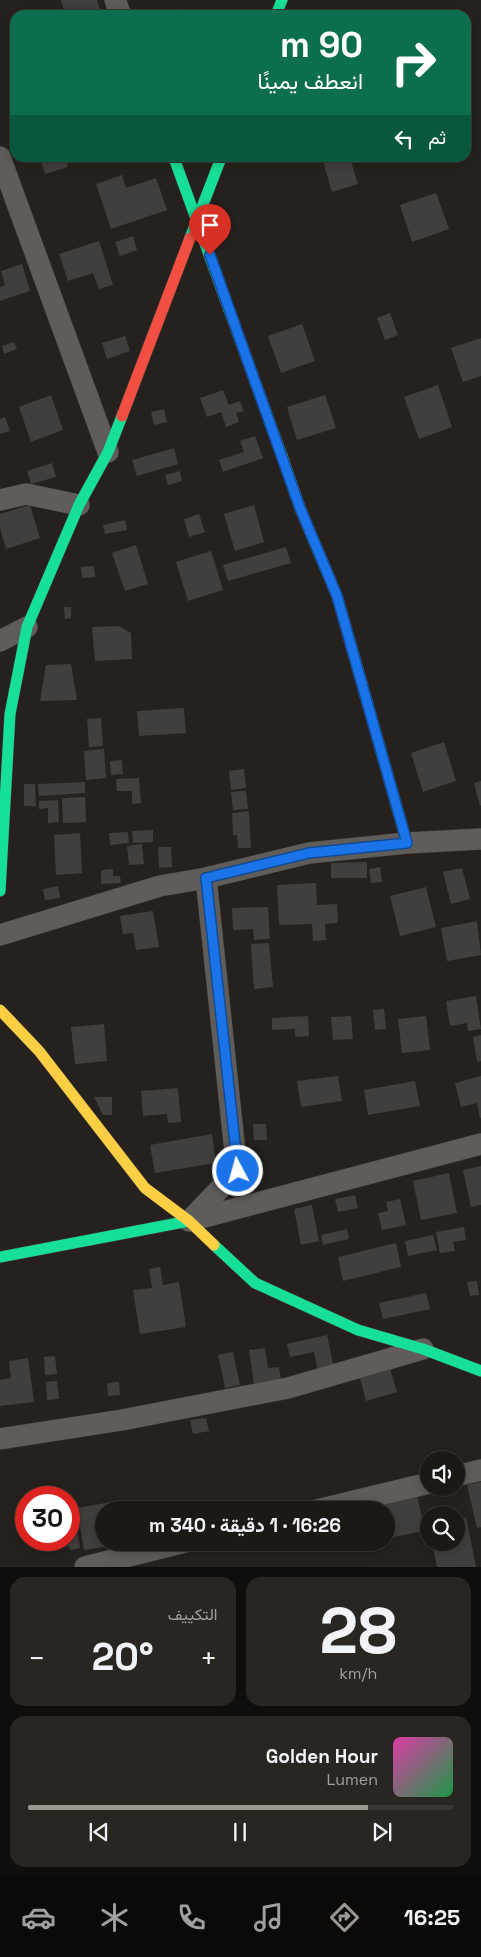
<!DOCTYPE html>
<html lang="ar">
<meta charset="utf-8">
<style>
:root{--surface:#1c1915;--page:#292622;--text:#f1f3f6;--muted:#a0a0a0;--line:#3a3834;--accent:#9e9791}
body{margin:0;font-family:"Space Grotesk",Vazirmatn,sans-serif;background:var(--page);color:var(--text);direction:rtl;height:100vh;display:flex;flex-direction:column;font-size:19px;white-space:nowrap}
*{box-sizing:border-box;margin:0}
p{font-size:16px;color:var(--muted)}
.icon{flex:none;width:28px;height:28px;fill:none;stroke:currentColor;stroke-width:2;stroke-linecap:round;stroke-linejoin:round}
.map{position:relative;height:1567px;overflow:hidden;direction:ltr}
.details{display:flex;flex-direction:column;gap:10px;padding:10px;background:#0f0e0c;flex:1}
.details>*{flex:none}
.top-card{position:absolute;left:10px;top:10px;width:461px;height:152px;border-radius:15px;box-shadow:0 2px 12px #0003,0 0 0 1px var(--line);direction:rtl;background:#0b6e4f;color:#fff;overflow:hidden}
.controls{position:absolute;left:420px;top:1451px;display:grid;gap:10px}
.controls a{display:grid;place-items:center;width:45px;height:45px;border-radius:50%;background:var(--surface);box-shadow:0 2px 12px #0003,0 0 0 1px var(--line);font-size:25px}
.speed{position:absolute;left:15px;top:1486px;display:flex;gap:10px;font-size:25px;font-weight:700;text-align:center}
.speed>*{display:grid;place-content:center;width:65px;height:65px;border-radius:50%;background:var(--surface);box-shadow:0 2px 12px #0003,0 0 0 1px var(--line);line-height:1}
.speed .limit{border:8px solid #d22;background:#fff;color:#111}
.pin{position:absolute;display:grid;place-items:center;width:42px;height:42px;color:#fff;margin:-51px -21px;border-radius:50% 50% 50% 0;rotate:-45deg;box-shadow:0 0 5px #0007}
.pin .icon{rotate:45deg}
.me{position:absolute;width:55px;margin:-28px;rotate:354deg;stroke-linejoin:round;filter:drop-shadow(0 0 4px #0008)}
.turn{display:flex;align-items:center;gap:18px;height:105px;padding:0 25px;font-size:22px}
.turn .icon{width:65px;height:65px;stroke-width:2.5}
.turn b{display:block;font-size:35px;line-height:42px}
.then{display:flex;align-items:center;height:48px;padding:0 25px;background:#0003;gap:10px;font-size:19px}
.big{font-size:38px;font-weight:700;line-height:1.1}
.details .card{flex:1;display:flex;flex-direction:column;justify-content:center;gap:8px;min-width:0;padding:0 18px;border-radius:15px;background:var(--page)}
.details .dial{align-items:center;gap:0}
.dial b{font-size:65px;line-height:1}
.song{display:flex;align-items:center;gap:15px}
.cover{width:60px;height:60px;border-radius:8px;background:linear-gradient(135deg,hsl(320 70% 55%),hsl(140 70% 35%))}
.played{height:5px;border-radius:2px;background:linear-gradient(90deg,var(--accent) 80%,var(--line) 80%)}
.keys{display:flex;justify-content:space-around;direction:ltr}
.heat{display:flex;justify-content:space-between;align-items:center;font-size:28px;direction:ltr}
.details .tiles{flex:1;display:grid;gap:10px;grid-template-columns:1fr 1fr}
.card:last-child{grid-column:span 2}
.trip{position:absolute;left:95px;top:1501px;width:300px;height:50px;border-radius:25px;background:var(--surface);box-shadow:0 2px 12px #0003,0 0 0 1px var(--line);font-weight:700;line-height:50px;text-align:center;direction:rtl}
.tab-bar{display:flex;height:80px;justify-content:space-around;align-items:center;background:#0b0a08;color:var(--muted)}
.tab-bar .icon{width:35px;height:35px}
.tab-bar .selected{color:var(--accent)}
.tab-bar b{font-size:22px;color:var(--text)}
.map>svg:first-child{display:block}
.building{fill:#403f3e}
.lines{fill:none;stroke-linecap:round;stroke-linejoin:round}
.street-casing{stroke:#403c37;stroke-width:22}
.fast-casing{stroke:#403c37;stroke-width:12}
.slow-casing{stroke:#403c37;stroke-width:12}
.jam-casing{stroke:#403c37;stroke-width:12}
.street{stroke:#605c58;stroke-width:21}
.fast{stroke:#16e098;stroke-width:11}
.slow{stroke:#ffcf43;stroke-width:11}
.jam{stroke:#f24e42;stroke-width:11}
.route-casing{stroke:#114b97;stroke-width:12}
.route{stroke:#1a73e8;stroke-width:9}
</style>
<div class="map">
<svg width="481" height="1567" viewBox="0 0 481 1567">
<rect width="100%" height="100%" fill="#26211c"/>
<g class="building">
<polygon points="61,0 97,0 102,15 65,15"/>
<polygon points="182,8 185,15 162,15"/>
<polygon points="40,158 65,158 68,167 45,174"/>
<polygon points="333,158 350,158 358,184 332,192 323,161"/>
<polygon points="122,175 126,188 156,178 167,210 111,229 96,184"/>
<polygon points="436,193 449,229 412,242 400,205"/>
<polygon points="133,236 137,250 120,256 115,242"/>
<polygon points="99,241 113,285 99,289 93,273 68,281 59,254"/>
<polygon points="22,264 30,291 0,301 0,287 5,285 1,271"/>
<polygon points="390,313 398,335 385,340 377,318"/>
<polygon points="302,324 315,361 281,373 268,336"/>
<polygon points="125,336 130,351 107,359 102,343"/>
<polygon points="481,338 481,376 463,382 451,348"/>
<polygon points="14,342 17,349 4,354 2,346"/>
<polygon points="438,385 452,427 419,439 404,397"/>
<polygon points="223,390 229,405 240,401 244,411 236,413 239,422 226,427 221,412 207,417 200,398"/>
<polygon points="51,395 63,430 31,442 19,407"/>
<polygon points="325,395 336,428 297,440 287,407"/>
<polygon points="164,409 167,422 154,425 151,412"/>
<polygon points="5,417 10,431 0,434 0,419"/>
<polygon points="255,436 263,458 223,472 219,460 244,452 240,441"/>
<polygon points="174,448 178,464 137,476 132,460"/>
<polygon points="52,463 56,477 31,484 27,471"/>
<polygon points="180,471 182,481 168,485 165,475"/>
<polygon points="30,505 40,538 6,549 0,528 0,514"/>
<polygon points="254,505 264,542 235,551 224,514"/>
<polygon points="199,514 205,532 189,537 184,519"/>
<polygon points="125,520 127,530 105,534 103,525"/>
<polygon points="136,545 148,584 125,591 112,553"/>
<polygon points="286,547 291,563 228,581 223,565"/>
<polygon points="211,551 223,590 188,601 176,562"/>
<polygon points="94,566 95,577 82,578 81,567"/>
<polygon points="64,607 71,607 71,618 65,619"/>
<polygon points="119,626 131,633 132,659 95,661 92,627"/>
<polygon points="71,664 77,700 40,701 46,665"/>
<polygon points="184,708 186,733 139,736 137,711"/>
<polygon points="101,718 103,746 89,747 87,719"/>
<polygon points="444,742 456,781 423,792 411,753"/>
<polygon points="104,749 106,778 86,780 84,751"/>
<polygon points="122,760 123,774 111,775 110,761"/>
<polygon points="244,769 246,788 231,790 229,771"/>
<polygon points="139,778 141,803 132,804 132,791 117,791 116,779"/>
<polygon points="481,781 481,805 480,806 474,783"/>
<polygon points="85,782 85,793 39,796 38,784"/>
<polygon points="24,784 35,784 36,806 24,806"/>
<polygon points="246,791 248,809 233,810 231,792"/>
<polygon points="85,797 86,822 63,823 62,798"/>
<polygon points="58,800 59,822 48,823 48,808 39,809 39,801"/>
<polygon points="249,811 251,848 238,848 237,835 233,835 232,813"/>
<polygon points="153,830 153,842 133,843 132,831"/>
<polygon points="128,832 129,843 110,845 109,833"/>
<polygon points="80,833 82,873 56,875 54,835"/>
<polygon points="142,844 144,864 129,865 127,846"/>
<polygon points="158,847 171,847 172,867 159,868"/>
<polygon points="367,862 367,878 331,878 331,863"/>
<polygon points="380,867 382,882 371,883 369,869"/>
<polygon points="462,868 470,899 451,904 443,872"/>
<polygon points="113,869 113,876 120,876 121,883 101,884 101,870"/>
<polygon points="316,883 317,905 337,904 338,923 325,924 326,940 313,941 312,924 279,925 277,885"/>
<polygon points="58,886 60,898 45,900 43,889"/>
<polygon points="426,887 436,927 400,936 390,896"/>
<polygon points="268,907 270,939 254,940 253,929 233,930 232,908"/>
<polygon points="153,911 159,947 136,950 133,933 123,934 120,916"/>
<polygon points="477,921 481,955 447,961 441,928"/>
<polygon points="269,943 273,987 254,989 251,944"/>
<polygon points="476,996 481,1029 468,1031 467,1023 450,1026 446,1001"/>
<polygon points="384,1009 386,1029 375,1030 373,1010"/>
<polygon points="308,1016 309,1036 295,1037 295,1029 272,1030 272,1018"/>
<polygon points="351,1016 353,1039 333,1040 331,1017"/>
<polygon points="426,1016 430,1050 402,1053 398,1019"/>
<polygon points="104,1024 107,1061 75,1064 71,1027"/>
<polygon points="481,1035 481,1061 477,1062 473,1037"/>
<polygon points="338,1076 342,1101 301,1107 297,1081"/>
<polygon points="481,1076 481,1118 480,1118 477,1103 461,1107 455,1083"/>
<polygon points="415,1081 420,1106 368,1115 364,1090"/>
<polygon points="178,1088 181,1122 168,1123 167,1114 143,1116 141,1091"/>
<polygon points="94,1097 112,1097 112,1115 103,1115"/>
<polygon points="253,1124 266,1124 267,1140 254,1140"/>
<polygon points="212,1134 216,1163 155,1173 150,1145"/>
<polygon points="481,1166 481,1205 471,1207 463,1170"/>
<polygon points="449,1173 457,1213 421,1220 413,1181"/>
<polygon points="355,1195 358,1208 338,1212 335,1199"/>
<polygon points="400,1199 406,1225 382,1230 378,1213 388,1211 386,1202"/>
<polygon points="312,1205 319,1241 301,1245 294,1209"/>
<polygon points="464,1227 466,1240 453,1242 455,1251 440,1253 436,1232"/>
<polygon points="347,1229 349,1239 323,1245 321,1235"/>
<polygon points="433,1235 437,1250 408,1256 405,1241"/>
<polygon points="396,1243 401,1267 343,1281 338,1257"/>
<polygon points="160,1267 163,1285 179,1282 186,1327 140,1334 133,1290 152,1288 149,1269"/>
<polygon points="477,1281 479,1295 470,1296 467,1282"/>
<polygon points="426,1293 430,1309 383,1319 379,1303"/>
<polygon points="327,1335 334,1368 318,1372 314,1352 290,1357 287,1344"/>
<polygon points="265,1348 268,1368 279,1367 281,1380 254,1384 249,1350"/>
<polygon points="233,1352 240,1385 225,1388 218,1355"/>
<polygon points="55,1356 57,1374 45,1375 44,1357"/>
<polygon points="28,1358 34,1402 0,1406 0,1380 11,1378 9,1361"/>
<polygon points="390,1369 397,1392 366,1401 360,1378"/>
<polygon points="57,1381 59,1399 47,1400 46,1382"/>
<polygon points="119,1382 120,1395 108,1396 107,1383"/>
<polygon points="206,1418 209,1431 193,1434 190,1420"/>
<polygon points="481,1482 481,1527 477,1528 467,1485"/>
<polygon points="417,1495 425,1531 388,1538 386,1510 383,1510 381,1502"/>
<polygon points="117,1501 119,1510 104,1510 104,1542 122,1544 84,1550 77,1508"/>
<polygon points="73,1509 80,1548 70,1550 69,1546 56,1548 56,1545 46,1546 45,1540 69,1540 69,1510"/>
<polygon points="466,1517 476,1567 437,1567 432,1542 456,1542 456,1519"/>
</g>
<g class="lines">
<defs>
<g id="street">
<polyline points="115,0 121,15"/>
<polyline points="0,157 108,452"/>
<polyline points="0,500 26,494 79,505"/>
<polyline points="0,641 27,627"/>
<polyline points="206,878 237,1171 189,1221 481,1144"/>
<polyline points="0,935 160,886 206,878 309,853 407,843 481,839"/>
<polyline points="0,1439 122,1420 288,1388 423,1349"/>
<polyline points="456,1476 481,1470"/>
<polyline points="317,1510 429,1483"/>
<polyline points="85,1567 185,1542"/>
</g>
<g id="fast">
<polyline points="276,15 282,0"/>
<polyline points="174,158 282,456"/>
<polyline points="190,238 221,158"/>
<polyline points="362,684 407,843"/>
<polyline points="0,891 10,714 27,627 79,505 108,452 122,416"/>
<polyline points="214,1245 255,1283 358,1330 423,1349 481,1371"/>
<polyline points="0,1257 189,1221"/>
</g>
<g id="slow">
<polyline points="282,456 300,508 337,596 362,684"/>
<polyline points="0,1010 39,1051 145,1188 189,1221 214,1245"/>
</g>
<polyline id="jam" points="122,416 190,238"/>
</defs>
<use href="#street" class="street-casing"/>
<use href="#fast" class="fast-casing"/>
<use href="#slow" class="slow-casing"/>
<use href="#jam" class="jam-casing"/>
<use href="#street" class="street"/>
<use href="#fast" class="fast"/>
<use href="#slow" class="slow"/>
<use href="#jam" class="jam"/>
</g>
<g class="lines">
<defs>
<polyline id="route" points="210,255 300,508 337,596 407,843 309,853 206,878 238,1171"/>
</defs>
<use href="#route" class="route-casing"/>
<use href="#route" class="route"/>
</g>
</svg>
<div class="controls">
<a><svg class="icon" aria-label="sound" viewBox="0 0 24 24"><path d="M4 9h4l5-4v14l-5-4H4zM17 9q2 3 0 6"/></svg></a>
<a><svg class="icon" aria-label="search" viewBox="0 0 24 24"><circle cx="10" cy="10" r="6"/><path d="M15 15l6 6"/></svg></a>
</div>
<div class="speed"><div class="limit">30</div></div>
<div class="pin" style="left:210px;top:255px;background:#d93025"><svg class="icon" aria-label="arrive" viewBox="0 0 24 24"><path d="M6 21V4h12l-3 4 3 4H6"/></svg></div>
<svg class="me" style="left:238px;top:1171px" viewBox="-20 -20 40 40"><circle r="17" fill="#1a73e8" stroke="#fff" stroke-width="3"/><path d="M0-11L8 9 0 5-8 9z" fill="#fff"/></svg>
<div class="trip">16:26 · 1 دقيقة · 340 m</div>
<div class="top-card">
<div class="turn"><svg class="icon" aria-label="right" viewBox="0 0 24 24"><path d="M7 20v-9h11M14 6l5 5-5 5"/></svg><div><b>90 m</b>انعطف يمينًا</div></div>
<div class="then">ثم<svg class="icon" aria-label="left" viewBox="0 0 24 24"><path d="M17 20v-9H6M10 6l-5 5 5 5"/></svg></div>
</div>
</div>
<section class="details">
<div class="tiles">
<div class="card dial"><b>28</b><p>km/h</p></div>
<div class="card"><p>التكييف</p>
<div class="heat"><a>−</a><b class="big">20°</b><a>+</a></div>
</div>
<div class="card">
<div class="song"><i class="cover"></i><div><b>Golden Hour</b><p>Lumen</p></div></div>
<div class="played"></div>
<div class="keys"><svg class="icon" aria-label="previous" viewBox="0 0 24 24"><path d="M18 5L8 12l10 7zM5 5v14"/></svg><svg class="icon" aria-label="pause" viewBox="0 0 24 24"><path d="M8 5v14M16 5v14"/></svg><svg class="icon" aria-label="next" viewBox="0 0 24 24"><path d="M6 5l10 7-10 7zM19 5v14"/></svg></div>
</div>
</div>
</section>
<nav class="tab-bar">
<b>16:25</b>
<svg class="icon selected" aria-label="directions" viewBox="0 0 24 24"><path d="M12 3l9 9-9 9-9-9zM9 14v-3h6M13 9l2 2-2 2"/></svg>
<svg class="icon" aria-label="music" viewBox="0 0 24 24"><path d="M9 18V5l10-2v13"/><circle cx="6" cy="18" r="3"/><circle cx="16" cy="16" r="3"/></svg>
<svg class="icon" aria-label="phone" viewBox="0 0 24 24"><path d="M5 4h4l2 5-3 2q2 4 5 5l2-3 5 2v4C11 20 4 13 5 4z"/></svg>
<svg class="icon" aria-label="climate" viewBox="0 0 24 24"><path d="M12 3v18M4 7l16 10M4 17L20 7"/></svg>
<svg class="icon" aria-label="car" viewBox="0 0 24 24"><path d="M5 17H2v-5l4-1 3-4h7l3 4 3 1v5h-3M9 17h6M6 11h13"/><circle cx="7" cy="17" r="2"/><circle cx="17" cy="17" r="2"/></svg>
</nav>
